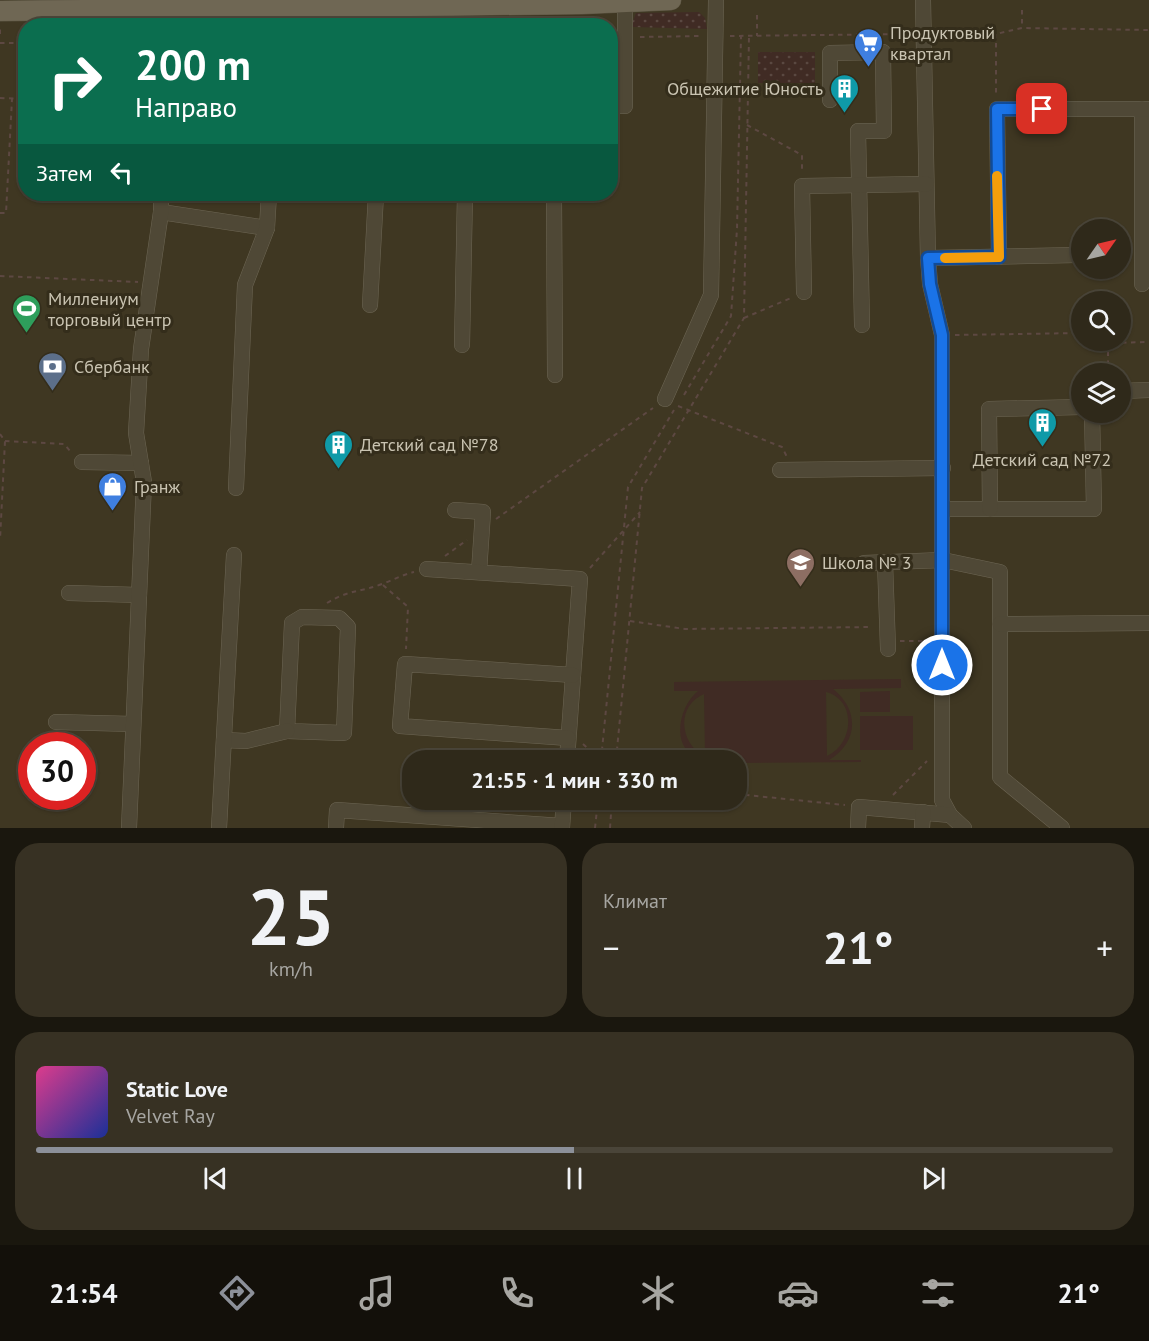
<!DOCTYPE html>
<html lang="ru">
<meta charset="utf-8">
<style>
:root{--surface:#2f291a;--page:#373123;--text:#f1f3f6;--muted:#a7a6a2;--line:#4a4539;--accent:#8c9099}
body{margin:0;font-family:"PT Sans",sans-serif;background:var(--page);color:var(--text);height:100vh;display:flex;flex-direction:column;font-size:22px;white-space:nowrap}
*{box-sizing:border-box;margin:0}
p{font-size:20px;color:var(--muted)}
.icon{flex:none;width:33px;height:33px;fill:none;stroke:currentColor;stroke-width:2;stroke-linecap:round;stroke-linejoin:round}
.map{position:relative;height:828px;overflow:hidden}
.details{display:flex;flex-direction:column;gap:15px;padding:15px;background:#1a170e;flex:1}
.details>*{flex:none}
.top-card{position:absolute;left:18px;top:18px;width:600px;height:183px;border-radius:24px;box-shadow:0 2px 4px #0004,0 0 0 2px var(--line);background:#0b6e4f;color:#fff;overflow:hidden}
.needle{width:39px;rotate:56deg}
.buttons{position:absolute;left:1071px;top:219px;display:grid;gap:12px}
.buttons a{display:grid;place-items:center;width:60px;height:60px;border-radius:50%;background:var(--surface);box-shadow:0 2px 4px #0004,0 0 0 2px var(--line);font-size:30px}
.speed{position:absolute;left:18px;top:732px;display:flex;gap:12px;font-size:30px;font-weight:700;text-align:center}
.speed>*{display:grid;place-content:center;width:78px;height:78px;border-radius:50%;background:var(--surface);box-shadow:0 2px 4px #0004,0 0 0 2px var(--line);line-height:1}
.speed .limit{border:9px solid #d22;background:#fff;color:#111}
.pin{position:absolute;display:grid;place-items:center;width:51px;height:51px;color:#fff;margin:-26px;border-radius:12px;box-shadow:0 3px 9px #0006}
.me{position:absolute;width:66px;margin:-33px;rotate:0deg;stroke-linejoin:round;filter:drop-shadow(0 0 4px #0008)}
.turn{display:flex;align-items:center;gap:21px;height:126px;padding:0 18px;font-size:27px}
.turn .icon{width:78px;height:78px;stroke-width:2.5}
.turn b{display:block;font-size:42px;line-height:51px}
.then{display:flex;align-items:center;height:57px;padding:0 18px;background:#0003;gap:12px;font-size:22px}
.big{font-size:45px;font-weight:700;line-height:1.1}
.details .card{flex:1;display:flex;flex-direction:column;justify-content:center;gap:9px;min-width:0;padding:0 21px;border-radius:24px;background:var(--page)}
.details .dial{align-items:center;gap:0}
.dial b{font-size:78px;line-height:1}
.song{display:flex;align-items:center;gap:18px}
.cover{width:72px;height:72px;border-radius:9px;background:linear-gradient(135deg,hsl(330 70% 55%),hsl(230 70% 35%))}
.played{height:6px;border-radius:3px;background:linear-gradient(90deg,var(--accent) 50%,var(--line) 50%)}
.keys{display:flex;justify-content:space-around;direction:ltr}
.heat{display:flex;justify-content:space-between;align-items:center;font-size:33px;direction:ltr}
.details .tiles{flex:1;display:grid;gap:15px;grid-template-columns:1fr 1fr}
.card:last-child{grid-column:span 2}
.trip{position:absolute;left:402px;top:750px;width:345px;height:60px;border-radius:24px;background:var(--surface);box-shadow:0 2px 4px #0004,0 0 0 2px var(--line);font-weight:700;line-height:60px;text-align:center}
.tab-bar{display:flex;height:96px;justify-content:space-around;align-items:center;background:#13100a;color:var(--muted)}
.tab-bar .icon{width:42px;height:42px}
.tab-bar .active{color:var(--accent)}
.tab-bar b{font-size:27px;color:var(--text)}
.map>svg:first-child{display:block}
.grass{fill:url(#grass-dots)}
.pitch{fill:#402b24;fill-rule:evenodd}
.lines{fill:none;stroke-linecap:round;stroke-linejoin:round}
.minor-casing{stroke:#6d6654;stroke-width:16}
.major-casing{stroke:#5b5442;stroke-width:21}
.path{stroke:#5d4842;stroke-width:2;stroke-dasharray:4.5 4.5;stroke-linecap:butt}
.minor{stroke:#4f4836;stroke-width:15}
.major{stroke:#6f6754;stroke-width:20}
.route-casing{stroke:#114b97;stroke-width:15}
.route{stroke:#1a73e8;stroke-width:10}
.slow{stroke:#f59e0b;stroke-width:10}
.labels{text-anchor:middle;dominant-baseline:central;stroke-width:6;stroke-linejoin:round;paint-order:stroke}
.poi-label{font-size:18px;fill:#cac4b2;stroke:#342d1b;text-anchor:start}
</style>
<div class="map">
<svg width="1149" height="828" viewBox="0 0 1149 828">
<defs>
<pattern id="grass-dots" width="8" height="8" patternUnits="userSpaceOnUse" patternTransform="scale(1.5)"><rect width="8" height="8" fill="#402b24"/><path d="M2 2h.1M6 6h.1" fill="none" stroke="#5a4841" stroke-width="1.8" stroke-linecap="round"/></pattern>
</defs>
<rect width="100%" height="100%" fill="#3f3722"/>
<g class="grass">
<polygon points="699,12 705,18 707,29 633,27 632,24 636,13"/>
<rect x="758" y="52" width="57" height="31"/>
</g>
<g class="pitch">
<path d="M901 679V688L833 689C860 710 858 743 829 760H861V762L737 763 736 760C726 760 713 763 703 760 669 751 678 707 698 691H674V682ZM826 692C857 700 854 744 827 756ZM704 694 705 756V757C679 743 676 706 704 694Z"/>
<polygon points="890,691 890,712 860,712 860,692"/>
<rect x="860" y="716" width="53" height="34"/>
</g>
<g class="lines">
<defs>
<g id="minor">
<polyline points="284,0 290,26"/>
<polyline points="923,0 928,258 930,284 942,335 942,800 950,815 964,828"/>
<polyline points="264,7 270,26"/>
<polyline points="157,26 158,8"/>
<polyline points="830,100 830,53 883,52 884,131 858,131 862,325"/>
<polyline points="610,106 625,106 625,3"/>
<polyline points="1142,109 1142,284"/>
<polyline points="554,194 555,375"/>
<polyline points="161,212 267,228"/>
<polyline points="999,257 997,109 1149,109"/>
<polyline points="928,258 1077,255"/>
<polyline points="804,292 802,186 926,184"/>
<polyline points="370,305 376,194"/>
<polyline points="462,345 465,194"/>
<polyline points="1120,391 1149,390"/>
<polyline points="665,399 711,295 716,0"/>
<polyline points="82,462 141,463"/>
<polyline points="780,470 943,468"/>
<polyline points="236,488 245,285 267,228 269,194"/>
<polyline points="943,509 1094,509 1092,412"/>
<polyline points="990,509 989,409 1082,407"/>
<polyline points="455,510 483,512 479,572"/>
<polyline points="885,562 888,649"/>
<polyline points="864,563 943,560 1000,572 1000,777 1062,828"/>
<polyline points="427,569 580,579 567,760"/>
<polyline points="69,593 139,595"/>
<polygon points="302,617 339,618 348,627 344,733 287,731 292,623"/>
<polyline points="1000,624 1149,623"/>
<polyline points="56,722 133,724"/>
<polyline points="568,738 400,726 405,664 573,675"/>
<polyline points="224,740 246,741 287,731"/>
<polyline points="129,828 144,482 136,433 141,349 161,212 161,194"/>
<polyline points="219,828 234,555"/>
<polyline points="336,828 337,810 562,826"/>
<polyline points="562,828 564,800"/>
<polyline points="858,828 859,807 950,815"/>
<polyline points="922,828 923,812"/>
</g>
<polyline id="major" points="0,11 582,4 671,0"/>
</defs>
<use href="#minor" class="minor-casing"/>
<use href="#major" class="major-casing"/>
<g class="path">
<polyline points="1022,10 1022,28"/>
<polyline points="757,15 757,36"/>
<polyline points="0,34 0,27"/>
<polyline points="937,34 996,34 1022,28 1149,30"/>
<polyline points="996,34 996,94"/>
<polyline points="730,36 911,34"/>
<polyline points="640,37 701,36"/>
<polyline points="0,43 26,43"/>
<polyline points="0,98 26,99"/>
<polyline points="747,125 802,155 802,171"/>
<polyline points="0,213 6,213 12,99"/>
<polyline points="0,276 138,282"/>
<polyline points="744,318 791,298"/>
<polyline points="955,335 1082,333"/>
<polyline points="1092,340 1092,344 1108,343"/>
<polyline points="1108,374 1108,343 1149,342"/>
<polyline points="684,395 731,316 737,229 741,36"/>
<polyline points="678,406 782,447 787,457"/>
<polyline points="0,434 5,441 0,540"/>
<polyline points="5,441 64,444 71,452"/>
<polyline points="496,519 653,408"/>
<polyline points="445,556 467,540"/>
<polyline points="590,568 640,512"/>
<polyline points="383,585 408,607 406,649"/>
<path d="M327 603C348 590 361 592 382 584 393 580 402 575 414 572"/>
<polyline points="630,621 685,629 872,627"/>
<polyline points="900,641 928,641"/>
<polyline points="583,744 600,760"/>
<polyline points="601,760 628,487 674,410"/>
<polyline points="616,760 642,488 744,318 749,36"/>
<polyline points="736,794 845,805"/>
<polyline points="893,795 927,761"/>
<polyline points="595,828 598,800"/>
<polyline points="610,828 612,800"/>
</g>
<use href="#minor" class="minor"/>
<use href="#major" class="major"/>
</g>
<g class="lines">
<defs>
<polyline id="route" points="942,665 942,335 930,284 928,258 999,257 997,109 1042,109"/>
</defs>
<use href="#route" class="route-casing"/>
<use href="#route" class="route"/>
<polyline class="slow" points="945,258 999,257 997,176"/>
</g>
<defs>
<symbol id="supermarket-pin" viewBox="-11 -11 22 30"><path d="M0 17L-7.5 6A9.5 9.5 0 1 1 7.5 6Z" fill="#3f7fe0" stroke="#342d1b"/><path d="M-6-5.5h2.5l.6 2H6L4.5 2H-2.5L-4.4-4H-6ZM-1.5 3.2a1.3 1.3 0 1 0 .1 0ZM3 3.2a1.3 1.3 0 1 0 .1 0Z" fill="#fff"/></symbol>
<symbol id="building-pin" viewBox="-11 -11 22 30"><path d="M0 17L-7.5 6A9.5 9.5 0 1 1 7.5 6Z" fill="#0f9aa8" stroke="#342d1b"/><path d="M-4-6H4V6H1V3H-1V6H-4ZM-2.5-4.3h1.7v1.8h-1.7ZM.8-4.3h1.7v1.8H.8ZM-2.5-1h1.7V.8h-1.7ZM.8-1h1.7V.8H.8Z" fill="#fff"/></symbol>
<symbol id="stadium-pin" viewBox="-11 -11 22 30"><path d="M0 17L-7.5 6A9.5 9.5 0 1 1 7.5 6Z" fill="#2e9e5b" stroke="#342d1b"/><path d="M0-5a6.5 5 0 1 0 0 10a6.5 5 0 1 0 0-10ZM-3.5-1.8h7v3.6h-7Z" fill="#fff"/></symbol>
<symbol id="bank-pin" viewBox="-11 -11 22 30"><path d="M0 17L-7.5 6A9.5 9.5 0 1 1 7.5 6Z" fill="#5c6f8a" stroke="#342d1b"/><path d="M-6-4H6V4H-6ZM0-2.3a2.3 2.3 0 1 0 0 4.6a2.3 2.3 0 1 0 0-4.6Z" fill="#fff"/></symbol>
<symbol id="shop-pin" viewBox="-11 -11 22 30"><path d="M0 17L-7.5 6A9.5 9.5 0 1 1 7.5 6Z" fill="#3f7fe0" stroke="#342d1b"/><path d="M-5-2.5h2.3a2.7 3.5 0 0 1 5.4 0H5L5.5 6h-11ZM-1.5-2.5h3a1.5 2.3 0 0 0-3 0Z" fill="#fff"/></symbol>
<symbol id="school-pin" viewBox="-11 -11 22 30"><path d="M0 17L-7.5 6A9.5 9.5 0 1 1 7.5 6Z" fill="#8d6e63" stroke="#342d1b"/><path d="M0-5L7-2L0 1L-7-2ZM-4 1L0 2.5L4 1V4Q0 6-4 4Z" fill="#fff"/></symbol>
</defs>
<g fill-rule="evenodd">
<use href="#supermarket-pin" x="852" y="26" width="33" height="45"/>
<use href="#building-pin" x="828" y="72" width="33" height="45"/>
<use href="#stadium-pin" x="10" y="292" width="33" height="45"/>
<use href="#bank-pin" x="36" y="350" width="33" height="45"/>
<use href="#building-pin" x="1026" y="406" width="33" height="45"/>
<use href="#building-pin" x="322" y="428" width="33" height="45"/>
<use href="#shop-pin" x="96" y="470" width="33" height="45"/>
<use href="#school-pin" x="784" y="546" width="33" height="45"/>
</g>
<g class="labels">
<g class="poi-label">
<text x="890" y="32">Продуктовый<tspan x="890" dy="21">квартал</tspan></text>
<text x="823" y="88" text-anchor="end">Общежитие Юность</text>
<text x="48" y="298">Миллениум<tspan x="48" dy="21">торговый центр</tspan></text>
<text x="74" y="366">Сбербанк</text>
<text x="360" y="444">Детский сад №78</text>
<text x="1042" y="459" text-anchor="middle">Детский сад №72</text>
<text x="134" y="486">Гранж</text>
<text x="822" y="562">Школа № 3</text>
</g>
</g>
</svg>
<div class="buttons">
<a><svg class="needle" viewBox="-14 -14 28 28"><path d="M0-13l5 13h-10z" fill="#e53935"/><path d="M0 13l5-13h-10z" fill="#a7a6a2"/></svg></a>
<a><svg class="icon" aria-label="search" viewBox="0 0 24 24"><circle cx="10" cy="10" r="6"/><path d="M15 15l6 6"/></svg></a>
<a><svg class="icon" aria-label="layers" viewBox="0 0 24 24"><path d="M12 4l9 5-9 5-9-5zM3 14l9 5 9-5"/></svg></a>
</div>
<div class="speed"><div class="limit">30</div></div>
<div class="pin" style="left:1042px;top:109px;background:#d93025"><svg class="icon" aria-label="arrive" viewBox="0 0 24 24"><path d="M6 21V4h12l-3 4 3 4H6"/></svg></div>
<svg class="me" style="left:942px;top:665px" viewBox="-20 -20 40 40"><circle r="17" fill="#1a73e8" stroke="#fff" stroke-width="3"/><path d="M0-11L8 9 0 5-8 9z" fill="#fff"/></svg>
<div class="trip">21:55 · 1 мин · 330 m</div>
<div class="top-card">
<div class="turn"><svg class="icon" aria-label="right" viewBox="0 0 24 24"><path d="M7 20v-9h11M14 6l5 5-5 5"/></svg><div><b>200 m</b>Направо</div></div>
<div class="then">Затем<svg class="icon" aria-label="left" viewBox="0 0 24 24"><path d="M17 20v-9H6M10 6l-5 5 5 5"/></svg></div>
</div>
</div>
<section class="details">
<div class="tiles">
<div class="card dial"><b>25</b><p>km/h</p></div>
<div class="card"><p>Климат</p>
<div class="heat"><a>−</a><b class="big">21°</b><a>+</a></div>
</div>
<div class="card">
<div class="song"><i class="cover"></i><div><b>Static Love</b><p>Velvet Ray</p></div></div>
<div class="played"></div>
<div class="keys"><svg class="icon" aria-label="previous" viewBox="0 0 24 24"><path d="M18 5L8 12l10 7zM5 5v14"/></svg><svg class="icon" aria-label="pause" viewBox="0 0 24 24"><path d="M8 5v14M16 5v14"/></svg><svg class="icon" aria-label="next" viewBox="0 0 24 24"><path d="M6 5l10 7-10 7zM19 5v14"/></svg></div>
</div>
</div>
</section>
<nav class="tab-bar">
<b>21:54</b>
<svg class="icon active" aria-label="directions" viewBox="0 0 24 24"><path d="M12 3l9 9-9 9-9-9zM9 14v-3h6M13 9l2 2-2 2"/></svg>
<svg class="icon" aria-label="music" viewBox="0 0 24 24"><path d="M9 18V5l10-2v13"/><circle cx="6" cy="18" r="3"/><circle cx="16" cy="16" r="3"/></svg>
<svg class="icon" aria-label="phone" viewBox="0 0 24 24"><path d="M5 4h4l2 5-3 2q2 4 5 5l2-3 5 2v4C11 20 4 13 5 4z"/></svg>
<svg class="icon" aria-label="climate" viewBox="0 0 24 24"><path d="M12 3v18M4 7l16 10M4 17L20 7"/></svg>
<svg class="icon" aria-label="car" viewBox="0 0 24 24"><path d="M5 17H2v-5l4-1 3-4h7l3 4 3 1v5h-3M9 17h6M6 11h13"/><circle cx="7" cy="17" r="2"/><circle cx="17" cy="17" r="2"/></svg>
<svg class="icon" aria-label="filters" viewBox="0 0 24 24"><path d="M4 7h16M4 17h16"/><circle cx="9" cy="7" r="2"/><circle cx="15" cy="17" r="2"/></svg>
<b>21°</b>
</nav>
